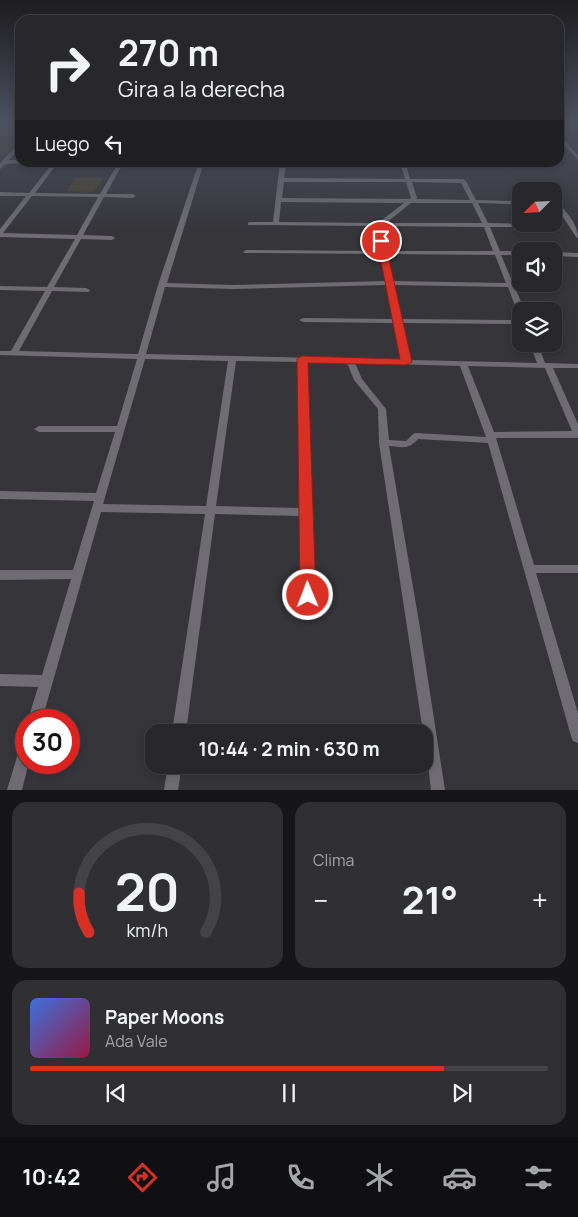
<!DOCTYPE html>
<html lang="es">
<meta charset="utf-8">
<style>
:root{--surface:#28282c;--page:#303034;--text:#f1f3f6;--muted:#a5a6a9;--line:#444448;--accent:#d93025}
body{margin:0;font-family:Manrope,sans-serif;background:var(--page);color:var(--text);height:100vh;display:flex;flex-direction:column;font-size:19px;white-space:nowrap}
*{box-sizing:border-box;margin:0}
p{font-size:16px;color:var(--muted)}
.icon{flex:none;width:28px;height:28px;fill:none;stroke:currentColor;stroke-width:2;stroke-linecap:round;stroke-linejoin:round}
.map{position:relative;height:790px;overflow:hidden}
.side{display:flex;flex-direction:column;gap:12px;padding:12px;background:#161618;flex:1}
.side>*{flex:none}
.top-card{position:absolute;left:15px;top:15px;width:549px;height:152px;border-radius:15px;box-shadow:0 2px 8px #0003,0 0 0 1px var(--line);background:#28282c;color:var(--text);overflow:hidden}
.needle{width:32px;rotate:246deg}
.tools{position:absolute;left:512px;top:182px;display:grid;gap:10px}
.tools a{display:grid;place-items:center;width:50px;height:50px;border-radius:10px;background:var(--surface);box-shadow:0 2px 8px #0003,0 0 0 1px var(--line);font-size:25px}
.speed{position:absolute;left:15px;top:709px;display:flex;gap:10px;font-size:25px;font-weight:700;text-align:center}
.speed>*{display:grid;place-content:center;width:65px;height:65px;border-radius:50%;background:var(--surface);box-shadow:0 2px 8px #0003,0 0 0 1px var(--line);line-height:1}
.speed .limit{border:8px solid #d22;background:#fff;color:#111}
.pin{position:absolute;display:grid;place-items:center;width:42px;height:42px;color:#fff;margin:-21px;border:2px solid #fff;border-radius:50%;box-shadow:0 1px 5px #0007}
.me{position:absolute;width:55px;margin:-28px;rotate:359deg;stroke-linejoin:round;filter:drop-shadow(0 0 4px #0008)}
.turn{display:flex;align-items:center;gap:18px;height:105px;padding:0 20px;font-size:22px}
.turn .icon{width:65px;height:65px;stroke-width:2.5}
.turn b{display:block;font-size:35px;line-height:42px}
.then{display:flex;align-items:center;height:48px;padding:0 20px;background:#0003;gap:10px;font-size:19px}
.big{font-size:38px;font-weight:700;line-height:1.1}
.side .tile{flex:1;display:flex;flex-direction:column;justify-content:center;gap:8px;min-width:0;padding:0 18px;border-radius:15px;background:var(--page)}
.side .dial{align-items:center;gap:0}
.dial svg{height:130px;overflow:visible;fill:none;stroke:var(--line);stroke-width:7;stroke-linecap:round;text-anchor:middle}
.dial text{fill:var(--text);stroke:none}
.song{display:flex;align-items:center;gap:15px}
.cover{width:60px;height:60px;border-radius:8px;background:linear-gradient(135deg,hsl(220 70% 55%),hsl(340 70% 35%))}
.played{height:5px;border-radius:2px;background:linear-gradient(90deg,var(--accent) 80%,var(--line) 80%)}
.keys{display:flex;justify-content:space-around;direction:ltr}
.heat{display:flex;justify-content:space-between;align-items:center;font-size:28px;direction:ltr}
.side .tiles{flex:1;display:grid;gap:12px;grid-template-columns:1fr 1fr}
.tile:last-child{grid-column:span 2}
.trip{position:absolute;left:145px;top:724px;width:288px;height:50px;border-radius:15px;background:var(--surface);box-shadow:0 2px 8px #0003,0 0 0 1px var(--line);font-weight:700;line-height:50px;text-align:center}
.tab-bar{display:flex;height:80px;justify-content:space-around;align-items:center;background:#101012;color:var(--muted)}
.tab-bar .icon{width:35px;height:35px}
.tab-bar .selected{color:var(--accent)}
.tab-bar b{font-size:22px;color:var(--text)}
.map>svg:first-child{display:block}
.green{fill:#4a4230}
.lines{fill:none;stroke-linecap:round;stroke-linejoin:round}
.street{fill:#6f6d73;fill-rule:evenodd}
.route{fill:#d93025;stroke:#8d1f18}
</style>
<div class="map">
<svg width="578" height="790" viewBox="0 0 578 790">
<rect width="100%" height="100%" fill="#36353a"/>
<g class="green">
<polygon points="0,122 20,122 20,140 6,155 0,155"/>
<polygon points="76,178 103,178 94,192 67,191"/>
</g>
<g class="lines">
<g class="street">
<polygon points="559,135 578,155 578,160 559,139"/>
<polygon points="18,144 20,144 20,148 9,160 20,160 20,162 22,163 6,164 0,169 0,164 2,161"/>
<path d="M41 162H147L150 164 147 166 122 165 106 194H133L136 196 133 198 104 197 83 235 112 236 115 238 112 240 81 239 54 287 86 288 90 290 89 292 52 291 19 351 138 354 158 285 199 162H204L167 283 233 285 385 281 381 254 244 253 243 252 246 250 380 251 376 226 248 225V223L250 222H273L280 162H286L284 178 405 179 400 162H405L410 179H463L466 181 476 200 513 201 514 202 511 204 478 203 488 223 538 224V226L536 227H490L500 251H522L521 255H501L525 311H521V313L517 311 508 287 393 285 400 319 521 320V324L401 323 410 360 537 363 530 344H538L545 363 578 364V368H553L578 424V438H496L534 565H578V573H536L578 713V743L573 741 571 736 488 443 418 439C408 450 404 447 389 446L420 628 445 790H431L424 732H423L379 443 378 409 354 380 347 363 306 362 314 595 312 598 308 600 304 598 302 595 301 516 215 514 186 732H172L205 514 101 512 42 720H28L38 687 0 686V674L42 675 71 579 0 580V570H73L94 501 0 499V491L96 493 115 432H39L34 429 39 426H117L137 359 0 355V351H11L45 291 0 290V286L47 287 75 239 0 237V229L26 196H0V192L29 193 52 164ZM57 164 117 165 100 194 35 193ZM284 182H406L411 198 409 199 282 198ZM412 182 461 183 470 200 416 199 417 198ZM32 196 98 197 77 235 3 233ZM281 202 404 203 378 223 279 222ZM411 203H472L482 223H386ZM382 226 484 227 493 251H387ZM387 254 495 255 506 283 392 281ZM386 285 393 319 303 318 299 320 303 322 394 323 401 360 146 354 165 287 233 289ZM145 359 228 361 206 506 103 504ZM236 361 298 362 301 508 216 506ZM355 363 460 366 486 437 416 433 413 434 406 441 389 440 386 409 362 379ZM468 366 545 368 572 431 494 432Z"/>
<path d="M554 199 556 200C565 211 578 223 578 238L576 237 563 217 554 204Z"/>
<polygon points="554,252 578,253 578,257 554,256"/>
<polygon points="26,743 26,762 29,762 22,790 7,790 19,750 21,745"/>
<polygon points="168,765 182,765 178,790 164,790"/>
</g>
</g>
<linearGradient id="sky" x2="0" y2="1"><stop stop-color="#1e1d20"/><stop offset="0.52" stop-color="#4c5160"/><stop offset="1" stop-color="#4c5160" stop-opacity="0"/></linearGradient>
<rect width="578" height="233" fill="url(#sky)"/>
<polygon class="route" points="378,239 385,241 412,362 406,365 308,363 316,595 313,600 308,602 303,600 300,595 297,359 302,356 400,359 377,241"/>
</svg>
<div class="tools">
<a><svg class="needle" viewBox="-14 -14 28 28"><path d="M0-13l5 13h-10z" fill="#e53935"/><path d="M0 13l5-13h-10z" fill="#a5a6a9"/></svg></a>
<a><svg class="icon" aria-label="sound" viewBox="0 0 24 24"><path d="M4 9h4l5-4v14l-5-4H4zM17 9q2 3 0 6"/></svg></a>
<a><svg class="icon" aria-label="layers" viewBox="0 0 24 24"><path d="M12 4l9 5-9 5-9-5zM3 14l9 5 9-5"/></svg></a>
</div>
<div class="speed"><div class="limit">30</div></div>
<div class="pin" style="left:381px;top:241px;background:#d93025"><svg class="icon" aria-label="arrive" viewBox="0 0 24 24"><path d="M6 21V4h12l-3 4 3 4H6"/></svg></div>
<svg class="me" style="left:308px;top:595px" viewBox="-20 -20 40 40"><circle r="17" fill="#d93025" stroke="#fff" stroke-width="3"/><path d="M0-11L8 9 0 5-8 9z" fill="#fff"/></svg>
<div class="trip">10:44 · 2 min · 630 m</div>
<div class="top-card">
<div class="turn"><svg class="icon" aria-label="right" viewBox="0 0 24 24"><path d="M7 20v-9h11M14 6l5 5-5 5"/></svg><div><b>270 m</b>Gira a la derecha</div></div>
<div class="then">Luego<svg class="icon" aria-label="left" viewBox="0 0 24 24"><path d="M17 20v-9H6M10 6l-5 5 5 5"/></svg></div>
</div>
</div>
<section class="side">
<div class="tiles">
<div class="tile dial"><svg viewBox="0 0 100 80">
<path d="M14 69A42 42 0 1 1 86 69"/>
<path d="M14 69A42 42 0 0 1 8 45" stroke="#d93025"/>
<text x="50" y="56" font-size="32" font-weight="700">20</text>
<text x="50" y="72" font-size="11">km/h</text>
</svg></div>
<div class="tile"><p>Clima</p>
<div class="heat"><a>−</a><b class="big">21°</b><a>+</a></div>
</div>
<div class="tile">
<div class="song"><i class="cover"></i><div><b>Paper Moons</b><p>Ada Vale</p></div></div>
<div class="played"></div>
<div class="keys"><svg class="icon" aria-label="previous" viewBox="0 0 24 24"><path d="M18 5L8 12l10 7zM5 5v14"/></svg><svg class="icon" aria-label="pause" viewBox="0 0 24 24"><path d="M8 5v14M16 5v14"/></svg><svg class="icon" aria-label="next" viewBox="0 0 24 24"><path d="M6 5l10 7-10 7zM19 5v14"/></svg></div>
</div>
</div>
</section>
<nav class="tab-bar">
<b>10:42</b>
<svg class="icon selected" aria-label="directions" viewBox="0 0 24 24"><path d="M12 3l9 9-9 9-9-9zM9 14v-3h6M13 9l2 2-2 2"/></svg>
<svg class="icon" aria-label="music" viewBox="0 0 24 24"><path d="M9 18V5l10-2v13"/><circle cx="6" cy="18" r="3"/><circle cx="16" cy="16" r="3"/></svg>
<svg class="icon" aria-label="phone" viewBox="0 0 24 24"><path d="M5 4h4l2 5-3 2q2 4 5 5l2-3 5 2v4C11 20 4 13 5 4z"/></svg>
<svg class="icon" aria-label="climate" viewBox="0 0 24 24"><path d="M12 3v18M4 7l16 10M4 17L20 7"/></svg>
<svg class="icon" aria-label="car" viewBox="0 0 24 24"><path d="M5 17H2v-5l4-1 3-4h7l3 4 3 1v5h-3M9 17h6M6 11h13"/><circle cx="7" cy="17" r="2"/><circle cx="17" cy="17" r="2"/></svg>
<svg class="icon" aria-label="filters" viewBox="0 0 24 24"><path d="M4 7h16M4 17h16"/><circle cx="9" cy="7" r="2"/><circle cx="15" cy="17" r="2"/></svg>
</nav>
